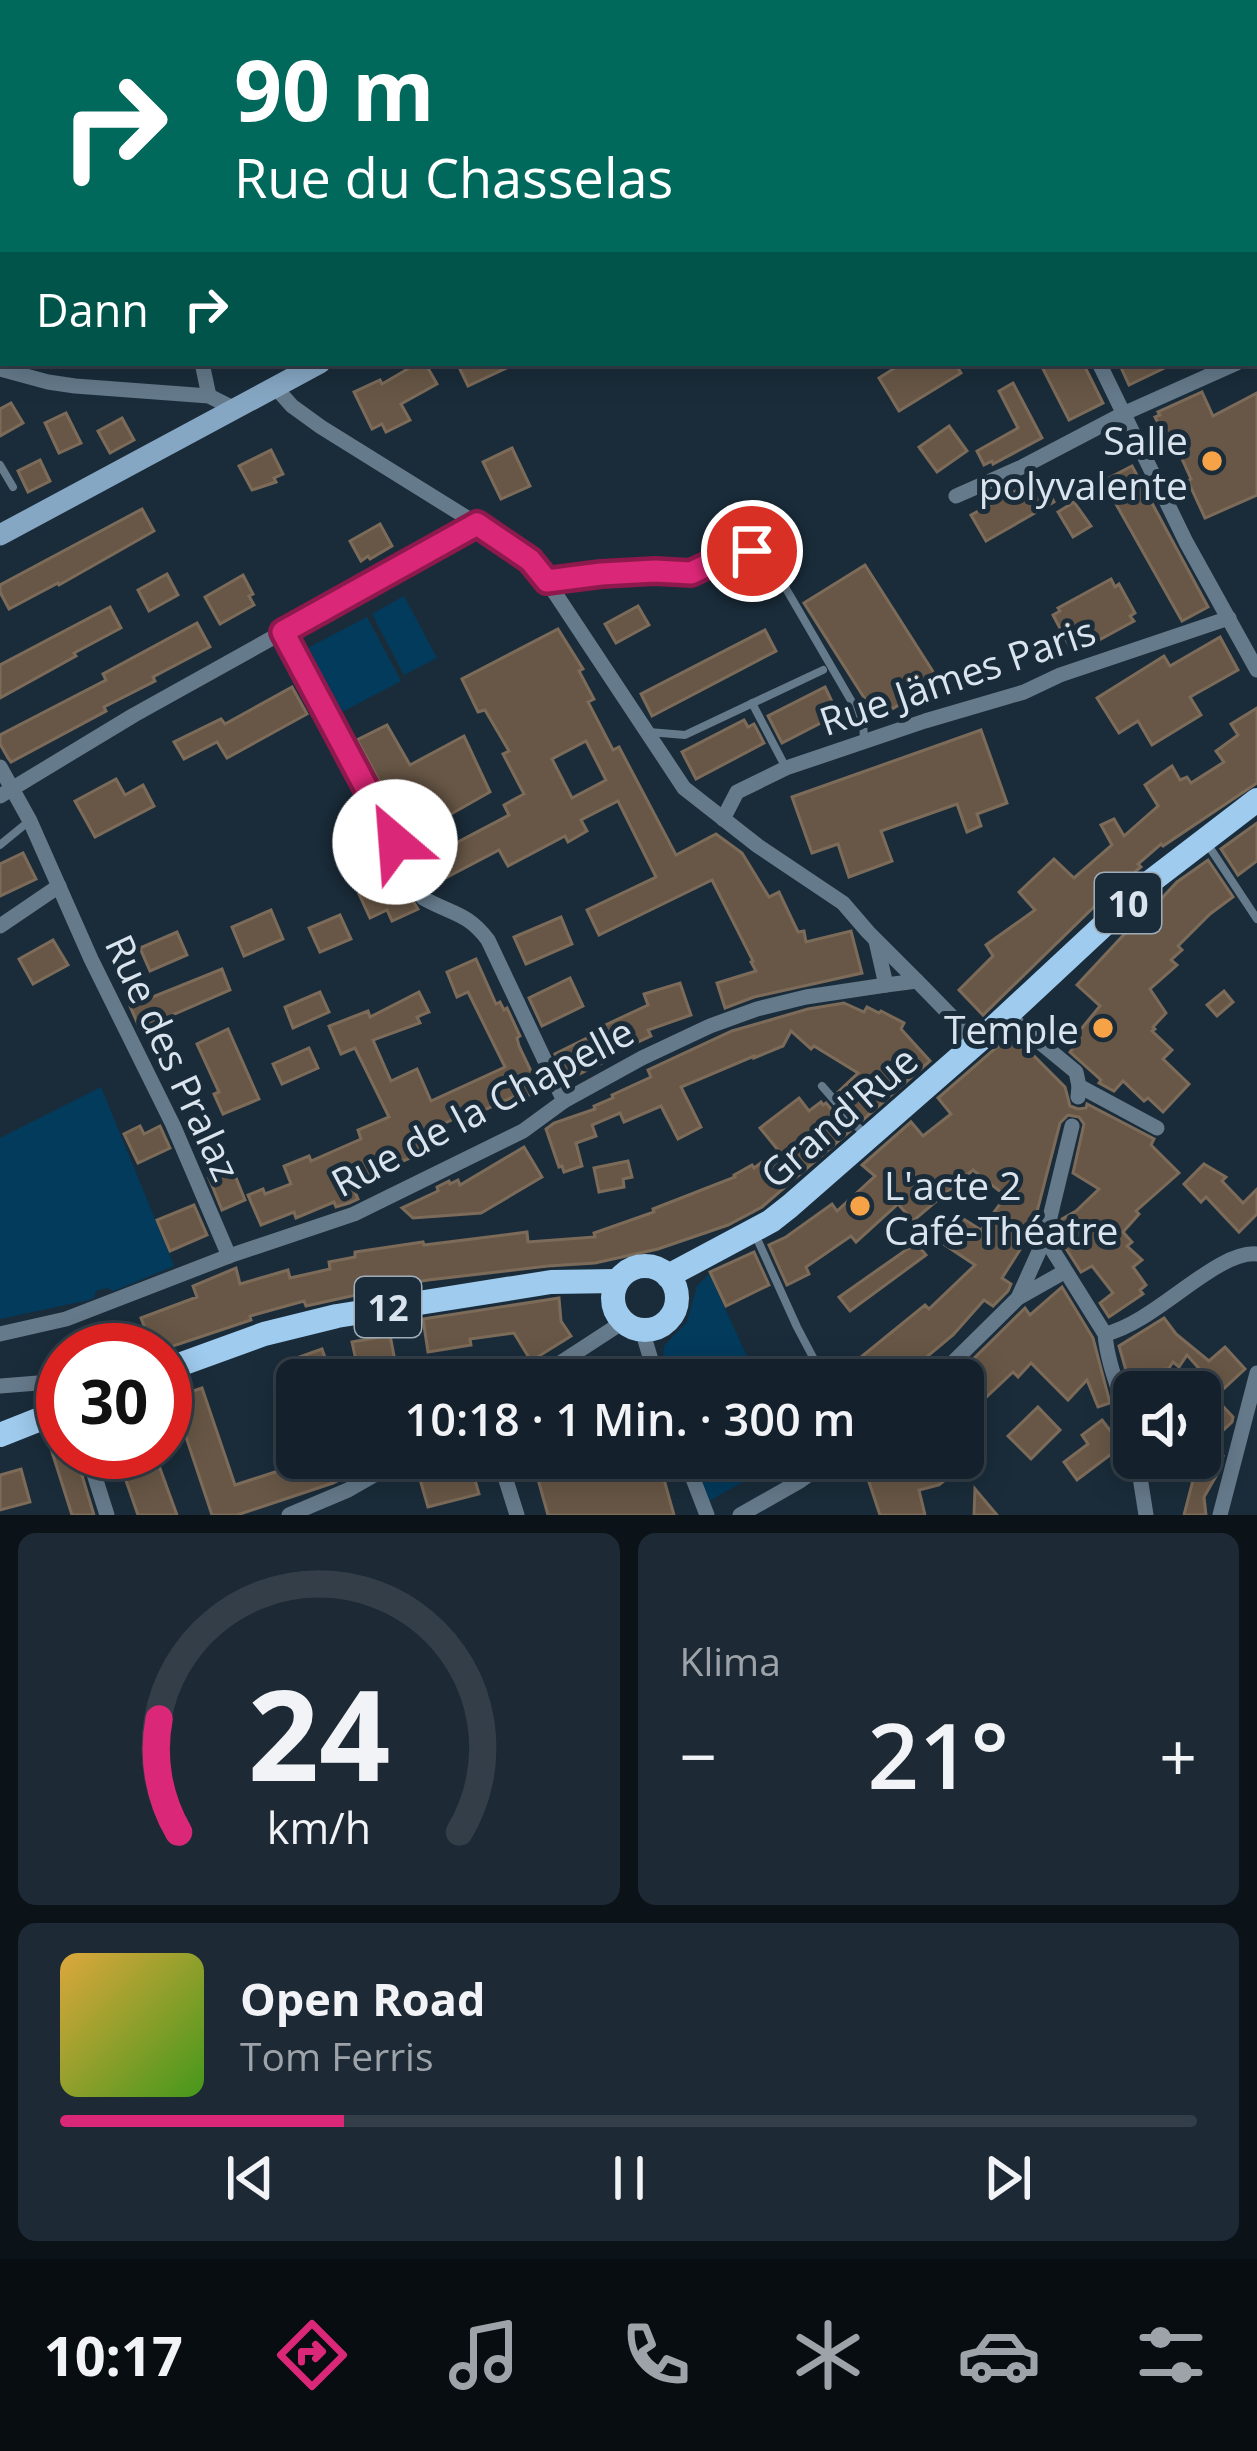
<!DOCTYPE html>
<html lang="de">
<meta charset="utf-8">
<style>
:root{--surface:#14212c;--page:#1d2934;--text:#f1f3f6;--muted:#9da3a9;--line:#333e48;--accent:#db2777}
body{margin:0;font-family:"Open Sans",sans-serif;background:var(--page);color:var(--text);height:100vh;display:flex;flex-direction:column;font-size:45px;white-space:nowrap}
*{box-sizing:border-box;margin:0}
p{font-size:39px;color:var(--muted)}
.icon{flex:none;width:66px;height:66px;fill:none;stroke:currentColor;stroke-width:2;stroke-linecap:round;stroke-linejoin:round}
.map{position:relative;height:1515px;overflow:hidden}
.sheet{display:flex;flex-direction:column;gap:18px;padding:18px;background:#0b1218;flex:1}
.sheet>*{flex:none}
.banner{position:absolute;left:0px;top:0px;width:1257px;height:366px;box-shadow:0 6px 30px #0003,0 0 0 3px var(--line);background:#00695c;color:#fff;overflow:hidden}
.tools{position:absolute;left:1113px;top:1371px;display:grid;gap:24px}
.tools a{display:grid;place-items:center;width:108px;height:108px;border-radius:18px;background:var(--surface);box-shadow:0 6px 30px #0003,0 0 0 3px var(--line);font-size:60px}
.speed{position:absolute;left:36px;top:1323px;display:flex;gap:24px;font-size:60px;font-weight:700;text-align:center}
.speed>*{display:grid;place-content:center;width:156px;height:156px;border-radius:50%;background:var(--surface);box-shadow:0 6px 30px #0003,0 0 0 3px var(--line);line-height:1}
.speed .limit{border:18px solid #d22;background:#fff;color:#111}
.pin{position:absolute;display:grid;place-items:center;width:102px;height:102px;color:#fff;margin:-51px;border:6px solid #fff;border-radius:50%;box-shadow:0 3px 12px #0007}
.me{position:absolute;width:132px;margin:-66px;rotate:333deg;stroke-linejoin:round;filter:drop-shadow(0 0 9px #0008)}
.turn{display:flex;align-items:center;gap:42px;height:252px;padding:0 36px;font-size:54px}
.turn .icon{width:156px;height:156px;stroke-width:2.5}
.turn b{display:block;font-size:84px;line-height:102px}
.then{display:flex;align-items:center;height:114px;padding:0 36px;background:#0003;gap:24px;font-size:45px}
.big{font-size:90px;font-weight:600;line-height:1.1}
.sheet .tile{flex:1;display:flex;flex-direction:column;justify-content:center;gap:18px;min-width:0;padding:0 42px;border-radius:18px;background:var(--page)}
.sheet .dial{align-items:center;gap:0}
.dial svg{height:312px;overflow:visible;fill:none;stroke:var(--line);stroke-width:7;stroke-linecap:round;text-anchor:middle}
.dial text{fill:var(--text);stroke:none}
.song{display:flex;align-items:center;gap:36px}
.cover{width:144px;height:144px;border-radius:18px;background:linear-gradient(135deg,hsl(40 70% 55%),hsl(100 70% 35%))}
.played{height:12px;border-radius:6px;background:linear-gradient(90deg,var(--accent) 25%,var(--line) 25%)}
.keys{display:flex;justify-content:space-around;direction:ltr}
.heat{display:flex;justify-content:space-between;align-items:center;font-size:66px;direction:ltr}
.sheet .tiles{flex:1;display:grid;gap:18px;grid-template-columns:1fr 1fr}
.tile:last-child{grid-column:span 2}
.trip{position:absolute;left:276px;top:1359px;width:708px;height:120px;border-radius:18px;background:var(--surface);box-shadow:0 6px 30px #0003,0 0 0 3px var(--line);font-weight:600;line-height:120px;text-align:center}
.dock{display:flex;height:192px;justify-content:space-around;align-items:center;background:#080d12;color:var(--muted)}
.dock .icon{width:84px;height:84px}
.dock .active{color:var(--accent)}
.dock b{font-size:54px;color:var(--text)}
.map>svg:first-child{display:block}
.green{fill:#033b5d}
.building{fill:#685746;stroke:#7d6b59;stroke-width:3;fill-rule:evenodd}
.lines{fill:none;stroke-linecap:round;stroke-linejoin:round}
.lane{stroke:#657a8b;stroke-width:8}
.street{stroke:#657a8b;stroke-width:15}
.secondary{stroke:#86a7c3;stroke-width:21}
.primary{stroke:#9fcbee;stroke-width:24}
.rail-casing{stroke:#97a4b0;stroke-width:9}
.rail{stroke:#1a2c3a;stroke-width:4.5;stroke-dasharray:14;stroke-linecap:butt}
.route-casing{stroke:#8e194d;stroke-width:30}
.route{stroke:#db2777;stroke-width:21}
.poi-dot{fill:#f6a247;stroke:#1a2c3a;stroke-width:4.5}
.labels{text-anchor:middle;dominant-baseline:central;stroke-width:10;stroke-linejoin:round;paint-order:stroke}
.shield{fill:#1a2c3a;stroke:#a0adb8;stroke-width:3}
.shield-label{font-size:36px;font-weight:bold;fill:#d9e4ee}
.poi-label{font-size:39px;fill:#d9e4ee;stroke:#1a2c3a;text-anchor:end}
.street-label{font-size:39px;fill:#d9e4ee;stroke:#1a2c3a}
</style>
<div class="map">
<svg width="1257" height="1515" viewBox="0 0 1257 1515">
<rect width="100%" height="100%" fill="#1a2c3a"/>
<g class="green">
<polygon points="404,596 437,658 404,675 372,614"/>
<polygon points="367,617 401,681 340,713 306,649"/>
<polygon points="101,1087 174,1266 114,1291 107,1288 96,1291 94,1298 89,1300 0,1319 0,1138"/>
<polygon points="709,1274 758,1380 666,1380 659,1361 663,1360 664,1346 687,1322 697,1286"/>
<polygon points="694,1458 786,1458 709,1501"/>
</g>
<g class="building">
<polygon points="418,363 425,363 437,384 401,404 410,420 386,432 382,424 372,429 354,392 380,380 382,384"/>
<polygon points="457,363 517,363 468,386"/>
<polygon points="903,363 955,363 961,373 899,411 879,378"/>
<polygon points="1055,363 1083,363 1103,403 1069,420 1043,369"/>
<polygon points="1119,363 1175,363 1129,385"/>
<polygon points="1013,383 1042,438 993,464 992,461 984,465 977,451 1018,428 999,391"/>
<polygon points="1202,392 1213,416 1257,393 1257,495 1205,518 1188,481 1191,479 1173,439 1167,442 1155,417 1160,415 1158,412"/>
<polygon points="11,403 23,423 0,436 0,409"/>
<polygon points="66,413 81,443 59,453 45,423"/>
<polygon points="122,418 134,440 110,453 98,431"/>
<polygon points="949,426 967,451 937,472 919,447"/>
<polygon points="512,448 530,486 501,499 483,462"/>
<polygon points="271,450 283,474 274,478 276,482 252,490 239,466"/>
<polygon points="40,460 50,481 28,492 18,471"/>
<polygon points="1132,466 1208,607 1182,621 1103,481"/>
<polygon points="1041,477 1054,502 986,541 971,515"/>
<polygon points="1074,502 1091,526 1073,537 1058,512"/>
<polygon points="142,509 154,531 59,585 58,583 9,609 0,592 0,585"/>
<polygon points="380,524 392,546 370,559 368,556 361,561 350,541"/>
<polygon points="865,565 939,681 877,718 804,603"/>
<polygon points="167,574 178,595 149,611 138,590"/>
<polygon points="243,575 253,594 249,596 254,605 220,624 205,597"/>
<polygon points="1111,579 1115,587 1119,584 1135,613 1130,616 1134,621 1077,652 1073,645 1070,647 1053,615 1060,611 1058,608"/>
<polygon points="638,606 649,625 616,643 605,624"/>
<polygon points="110,607 121,628 74,653 76,656 0,698 0,665"/>
<polygon points="197,623 210,647 153,677 155,681 104,707 106,711 11,762 8,758 0,744 0,735 106,680 103,674"/>
<path d="M558 629 583 669 579 671 594 699 588 702 613 750 619 747 676 855 716 834 742 853 769 897 779 892 798 932 804 931 806 942 851 931 862 973 754 997 725 1008 717 983 756 971 751 962 753 961 712 880 599 935 587 910 656 877 618 801 581 820 587 831 568 842 565 836 508 866 499 850 434 884 422 861 509 815 504 805 524 794 503 754 509 751 485 710 478 712 462 679ZM586 741 606 780 572 798 552 759Z"/>
<polygon points="765,630 776,651 652,716 641,694"/>
<polygon points="1220,637 1238,670 1190,697 1201,715 1152,745 1138,721 1119,733 1097,698 1164,656 1170,666"/>
<polygon points="292,687 307,714 227,758 217,742 184,759 174,742 221,719 225,724"/>
<polygon points="825,687 838,714 782,743 768,716"/>
<polygon points="1257,708 1257,783 1163,846 1161,844 1138,864 1141,867 1103,898 983,1015 959,990 993,956 986,945 1035,910 1019,892 1054,859 1074,878 1112,845 1101,825 1114,819 1124,836 1158,806 1145,785 1172,766 1180,780 1187,777 1191,783 1224,762 1216,751 1238,735 1231,724"/>
<polygon points="744,720 748,727 754,724 764,743 696,779 682,752"/>
<polygon points="387,725 410,765 464,736 490,792 444,818 437,806 402,823 357,740"/>
<polygon points="981,730 1007,803 977,814 981,826 967,832 957,804 881,831 892,861 849,877 838,844 812,853 792,797"/>
<polygon points="116,779 125,795 143,785 154,806 95,837 75,801"/>
<polygon points="1257,823 1257,861 1238,875 1221,849"/>
<polygon points="23,853 36,879 0,896 0,864"/>
<polygon points="1208,860 1233,897 1210,914 1178,946 1182,950 1171,960 1177,965 1150,989 1166,1013 1153,1027 1155,1029 1152,1031 1172,1050 1163,1059 1189,1084 1163,1112 1148,1098 1144,1101 1123,1081 1114,1091 1099,1083 1101,1080 1070,1052 1077,1043 1073,1039 1100,1006 1077,985 1146,911 1148,913 1177,882"/>
<polygon points="391,880 395,890 404,886 418,909 392,921 387,910 370,918 359,894"/>
<polygon points="271,910 283,939 244,956 232,927"/>
<polygon points="340,915 351,939 320,952 309,928"/>
<polygon points="561,917 572,944 526,964 514,937"/>
<polygon points="177,932 187,955 150,971 140,948"/>
<polygon points="53,940 68,965 33,984 19,959"/>
<polygon points="476,959 496,1004 500,1002 504,1010 507,1008 520,1036 517,1038 519,1046 540,1090 515,1102 513,1097 473,1115 471,1111 441,1125 448,1141 399,1163 401,1166 353,1187 358,1199 349,1203 336,1207 334,1202 296,1218 294,1212 261,1225 248,1195 263,1189 265,1194 291,1184 284,1166 309,1156 311,1161 361,1139 358,1130 389,1117 355,1048 341,1054 329,1026 368,1011 370,1017 419,992 429,1012 417,1017 420,1023 373,1040 391,1081 417,1069 431,1101 505,1067 468,992 457,997 447,972"/>
<polygon points="222,969 230,990 140,1029 130,1006"/>
<polygon points="570,978 583,1006 542,1026 529,998"/>
<polygon points="680,983 691,1015 648,1030 651,1036 603,1058 604,1062 567,1080 555,1054 601,1031 599,1028 648,1005 644,994"/>
<polygon points="1224,991 1233,1002 1217,1016 1207,1005"/>
<polygon points="320,992 329,1012 293,1028 285,1007"/>
<polygon points="844,1003 864,1012 867,1007 879,1013 881,1011 904,1023 901,1029 930,1061 863,1120 838,1092 858,1073 814,1046 811,1049 791,1031 783,1046 754,1058 754,1056 681,1087 701,1127 678,1139 661,1106 624,1122 620,1113 592,1125 596,1136 576,1143 582,1166 564,1172 562,1166 559,1167 546,1129 554,1123 595,1109 594,1106 613,1098 612,1095 651,1077 648,1070 732,1031 808,1009"/>
<polygon points="228,1029 259,1099 223,1114 214,1094 219,1092 197,1044"/>
<polygon points="1006,1039 1033,1055 1065,1087 1070,1106 1078,1109 1086,1108 1087,1104 1154,1139 1151,1145 1179,1173 1136,1211 1139,1214 1123,1232 1132,1242 1127,1246 1142,1260 1133,1267 1146,1285 1140,1290 1143,1294 1109,1317 1100,1303 1113,1293 1092,1266 1081,1272 1058,1236 1062,1219 1076,1211 1099,1189 1073,1173 1084,1124 1079,1117 1068,1115 1060,1123 1032,1231 1002,1278 1011,1284 1008,1291 993,1306 984,1300 953,1335 899,1380 853,1380 845,1370 925,1305 929,1309 975,1265 945,1245 962,1218 981,1230 1006,1196 973,1170 913,1221 898,1204 856,1242 851,1236 806,1267 809,1274 787,1285 769,1245 786,1237 832,1204 837,1211 875,1176 862,1165 911,1122 923,1136 951,1114 938,1098"/>
<polygon points="309,1048 318,1068 282,1084 273,1064"/>
<polygon points="799,1098 809,1111 821,1102 823,1105 826,1103 850,1131 762,1207 728,1225 658,1249 595,1263 548,1266 428,1280 360,1291 361,1294 306,1306 304,1301 250,1316 251,1320 161,1350 130,1350 124,1334 144,1326 141,1318 197,1297 193,1286 236,1268 240,1284 288,1270 290,1278 330,1269 329,1262 355,1257 355,1252 423,1242 424,1245 527,1232 528,1242 595,1237 594,1233 654,1212 653,1209 735,1177 734,1175 752,1165 754,1168 778,1150 760,1128"/>
<polygon points="140,1126 144,1134 160,1126 170,1148 138,1163 124,1134"/>
<polygon points="524,1147 542,1177 481,1213 413,1218 402,1208 438,1191 437,1187 449,1181 450,1184 458,1180 460,1185"/>
<polygon points="628,1161 632,1177 623,1179 624,1187 599,1192 594,1168"/>
<polygon points="1204,1164 1226,1177 1222,1181 1243,1203 1257,1189 1257,1214 1239,1232 1206,1197 1201,1202 1184,1184"/>
<polygon points="232,1168 245,1200 222,1210 209,1178"/>
<polygon points="194,1205 207,1235 170,1251 157,1220"/>
<polygon points="916,1243 926,1255 850,1311 839,1297"/>
<polygon points="754,1252 769,1285 726,1306 710,1272"/>
<polygon points="1062,1287 1093,1338 1110,1403 1098,1407 1087,1380 1068,1400 1031,1363 1018,1377 1013,1372 963,1419 963,1380 952,1380 1025,1308 1030,1315"/>
<polygon points="559,1298 561,1321 571,1336 531,1361 514,1333 470,1339 471,1345 428,1352 423,1319"/>
<polygon points="1164,1318 1176,1334 1209,1361 1225,1347 1245,1369 1220,1392 1187,1355 1179,1367 1173,1362 1167,1371 1165,1369 1143,1385 1145,1392 1134,1392 1133,1395 1119,1346"/>
<polygon points="390,1335 396,1366 359,1374 352,1342"/>
<polygon points="322,1349 333,1380 301,1380 294,1359"/>
<polygon points="202,1388 235,1485 318,1458 358,1458 362,1468 333,1483 237,1515 212,1515 173,1398"/>
<polygon points="1218,1401 1233,1417 1232,1422 1216,1437 1200,1418"/>
<polygon points="1038,1407 1060,1430 1031,1459 1008,1436"/>
<polygon points="1102,1420 1122,1446 1077,1480 1064,1462 1088,1444 1082,1435"/>
<polygon points="1200,1443 1223,1456 1219,1471 1204,1497 1206,1515 1184,1515 1193,1480 1184,1475 1194,1458 1200,1458"/>
<polygon points="52,1452 75,1452 94,1515 72,1515"/>
<polygon points="116,1452 154,1452 177,1515 138,1515"/>
<polygon points="532,1458 658,1458 674,1515 548,1515"/>
<polygon points="861,1458 935,1458 945,1480 939,1485 919,1490 925,1515 880,1515"/>
<polygon points="470,1462 479,1494 428,1507 419,1476"/>
<polygon points="21,1469 30,1502 0,1510 0,1475"/>
<polygon points="975,1489 997,1515 974,1515"/>
</g>
<g class="lines">
<g class="lane">
<polyline points="0,230 3,229"/>
<polyline points="0,465 13,487"/>
<path d="M548 581C582 576 616 572 651 571 666 571 683 575 697 571 727 560 733 546 767 556L863 721 864 740"/>
<polyline points="752,703 785,766"/>
<polyline points="649,732 685,735 823,670"/>
<polyline points="0,845 28,822"/>
<polyline points="1208,845 1257,919"/>
<polyline points="822,1086 863,1133"/>
<polyline points="754,1232 797,1327 825,1380"/>
</g>
<g class="street">
<polyline points="40,0 41,3"/>
<polyline points="0,85 3,84"/>
<polyline points="1254,86 1257,86"/>
<polyline points="1254,355 1257,354"/>
<polyline points="202,363 209,396"/>
<polyline points="1099,363 1186,542 1257,670"/>
<polyline points="0,369 48,382 75,386 209,396 233,408"/>
<polyline points="275,387 292,406 321,427 477,524 530,560 547,581 684,788 758,846 843,903 868,932 917,981 886,985"/>
<polyline points="956,496 1022,467 1125,413 1237,363"/>
<path d="M283 632 375 802 423 898C451 914 467 912 488 940L564 1101"/>
<polyline points="0,767 30,821 91,959 173,1125 229,1256"/>
<polyline points="0,796 134,715 477,524"/>
<polyline points="723,819 737,792 786,768 925,721 1024,692 1060,675 1229,618"/>
<polyline points="0,926 59,886"/>
<polyline points="917,981 960,1025 972,1047"/>
<polyline points="1007,1015 1076,1072 1079,1086 1078,1097"/>
<polyline points="1079,1086 1157,1128"/>
<path d="M1045 1238 1105 1334C1108 1371 1127 1406 1134 1443"/>
<polyline points="1018,1298 1045,1238 1072,1126"/>
<polyline points="642,1330 657,1380"/>
<polyline points="0,1334 66,1319 229,1256 354,1214 523,1131 564,1101 642,1058 710,1026 757,1009 806,997 886,985 876,941"/>
<path d="M1105 1334C1155 1323 1216 1250 1257 1254"/>
<polyline points="534,1380 623,1322"/>
<polyline points="935,1380 1018,1298 1064,1272"/>
<polyline points="0,1386 63,1381"/>
<polyline points="87,1452 107,1515"/>
<polyline points="499,1458 517,1515"/>
<polyline points="685,1458 707,1515"/>
<polyline points="1137,1458 1146,1515"/>
<polyline points="289,1515 348,1490 404,1458"/>
<polyline points="740,1515 800,1481 832,1458"/>
<polyline points="1220,1515 1257,1373"/>
</g>
<g class="secondary">
<polyline points="1090,3 1097,0"/>
<polyline points="0,535 320,363"/>
</g>
<g class="primary">
<circle cx="645" cy="1298" r="32"/>
<polyline points="668,1276 771,1221 790,1206 990,1031 1150,882 1257,800"/>
<polyline points="165,1370 264,1334 337,1316 551,1282 617,1281"/>
<polyline points="0,1435 63,1410"/>
</g>
<defs>
<g id="rail">
<polyline points="323,3 332,0"/>
<polyline points="0,114 3,113"/>
</g>
</defs>
<use href="#rail" class="rail-casing"/>
<use href="#rail" class="rail"/>
</g>
<g class="lines">
<defs>
<polyline id="route" points="395,842 283,632 477,524 530,560 547,581 601,574 655,571 691,573 735,552 752,551"/>
</defs>
<use href="#route" class="route-casing"/>
<use href="#route" class="route"/>
</g>
<g class="poi-dot">
<circle cx="1212" cy="461" r="12"/>
<circle cx="1103" cy="1028" r="12"/>
<circle cx="860" cy="1206" r="12"/>
</g>
<g class="labels">
<g class="shield">
<rect x="1095" y="873" width="66" height="60" rx="9"/>
<rect x="355" y="1277" width="66" height="60" rx="9"/>
</g>
<g class="shield-label">
<text x="1128" y="903">10</text>
<text x="388" y="1307">12</text>
</g>
<g class="poi-label">
<text x="1188" y="439">Salle<tspan x="1188" dy="45">polyvalente</tspan></text>
<text x="1079" y="1028">Temple</text>
<text x="884" y="1184" text-anchor="start">L'acte 2<tspan x="884" dy="45">Café-Théatre</tspan></text>
</g>
<g class="street-label">
<text transform="translate(957 675) rotate(-19)">Rue Jämes Paris</text>
<text transform="translate(174 1057) rotate(65)">Rue des Pralaz</text>
<text transform="translate(482 1106) rotate(-28)">Rue de la Chapelle</text>
<text transform="translate(838 1116) rotate(-41)">Grand'Rue</text>
</g>
</g>
</svg>
<div class="tools">
<a><svg class="icon" aria-label="sound" viewBox="0 0 24 24"><path d="M4 9h4l5-4v14l-5-4H4zM17 9q2 3 0 6"/></svg></a>
</div>
<div class="speed"><div class="limit">30</div></div>
<div class="pin" style="left:752px;top:551px;background:#d93025"><svg class="icon" aria-label="arrive" viewBox="0 0 24 24"><path d="M6 21V4h12l-3 4 3 4H6"/></svg></div>
<svg class="me" style="left:395px;top:842px" viewBox="-20 -20 40 40"><circle r="19" fill="#fff"/><path d="M0-13L10 11 0 6-10 11z" fill="#db2777"/></svg>
<div class="trip">10:18 · 1 Min. · 300 m</div>
<div class="banner">
<div class="turn"><svg class="icon" aria-label="right" viewBox="0 0 24 24"><path d="M7 20v-9h11M14 6l5 5-5 5"/></svg><div><b>90 m</b>Rue du Chasselas</div></div>
<div class="then">Dann<svg class="icon" aria-label="right" viewBox="0 0 24 24"><path d="M7 20v-9h11M14 6l5 5-5 5"/></svg></div>
</div>
</div>
<section class="sheet">
<div class="tiles">
<div class="tile dial"><svg viewBox="0 0 100 80">
<path d="M14 69A42 42 0 1 1 86 69"/>
<path d="M14 69A42 42 0 0 1 9 40" stroke="#db2777"/>
<text x="50" y="56" font-size="32" font-weight="700">24</text>
<text x="50" y="72" font-size="11">km/h</text>
</svg></div>
<div class="tile"><p>Klima</p>
<div class="heat"><a>−</a><b class="big">21°</b><a>+</a></div>
</div>
<div class="tile">
<div class="song"><i class="cover"></i><div><b>Open Road</b><p>Tom Ferris</p></div></div>
<div class="played"></div>
<div class="keys"><svg class="icon" aria-label="previous" viewBox="0 0 24 24"><path d="M18 5L8 12l10 7zM5 5v14"/></svg><svg class="icon" aria-label="pause" viewBox="0 0 24 24"><path d="M8 5v14M16 5v14"/></svg><svg class="icon" aria-label="next" viewBox="0 0 24 24"><path d="M6 5l10 7-10 7zM19 5v14"/></svg></div>
</div>
</div>
</section>
<nav class="dock">
<b>10:17</b>
<svg class="icon active" aria-label="directions" viewBox="0 0 24 24"><path d="M12 3l9 9-9 9-9-9zM9 14v-3h6M13 9l2 2-2 2"/></svg>
<svg class="icon" aria-label="music" viewBox="0 0 24 24"><path d="M9 18V5l10-2v13"/><circle cx="6" cy="18" r="3"/><circle cx="16" cy="16" r="3"/></svg>
<svg class="icon" aria-label="phone" viewBox="0 0 24 24"><path d="M5 4h4l2 5-3 2q2 4 5 5l2-3 5 2v4C11 20 4 13 5 4z"/></svg>
<svg class="icon" aria-label="climate" viewBox="0 0 24 24"><path d="M12 3v18M4 7l16 10M4 17L20 7"/></svg>
<svg class="icon" aria-label="car" viewBox="0 0 24 24"><path d="M5 17H2v-5l4-1 3-4h7l3 4 3 1v5h-3M9 17h6M6 11h13"/><circle cx="7" cy="17" r="2"/><circle cx="17" cy="17" r="2"/></svg>
<svg class="icon" aria-label="filters" viewBox="0 0 24 24"><path d="M4 7h16M4 17h16"/><circle cx="9" cy="7" r="2"/><circle cx="15" cy="17" r="2"/></svg>
</nav>
